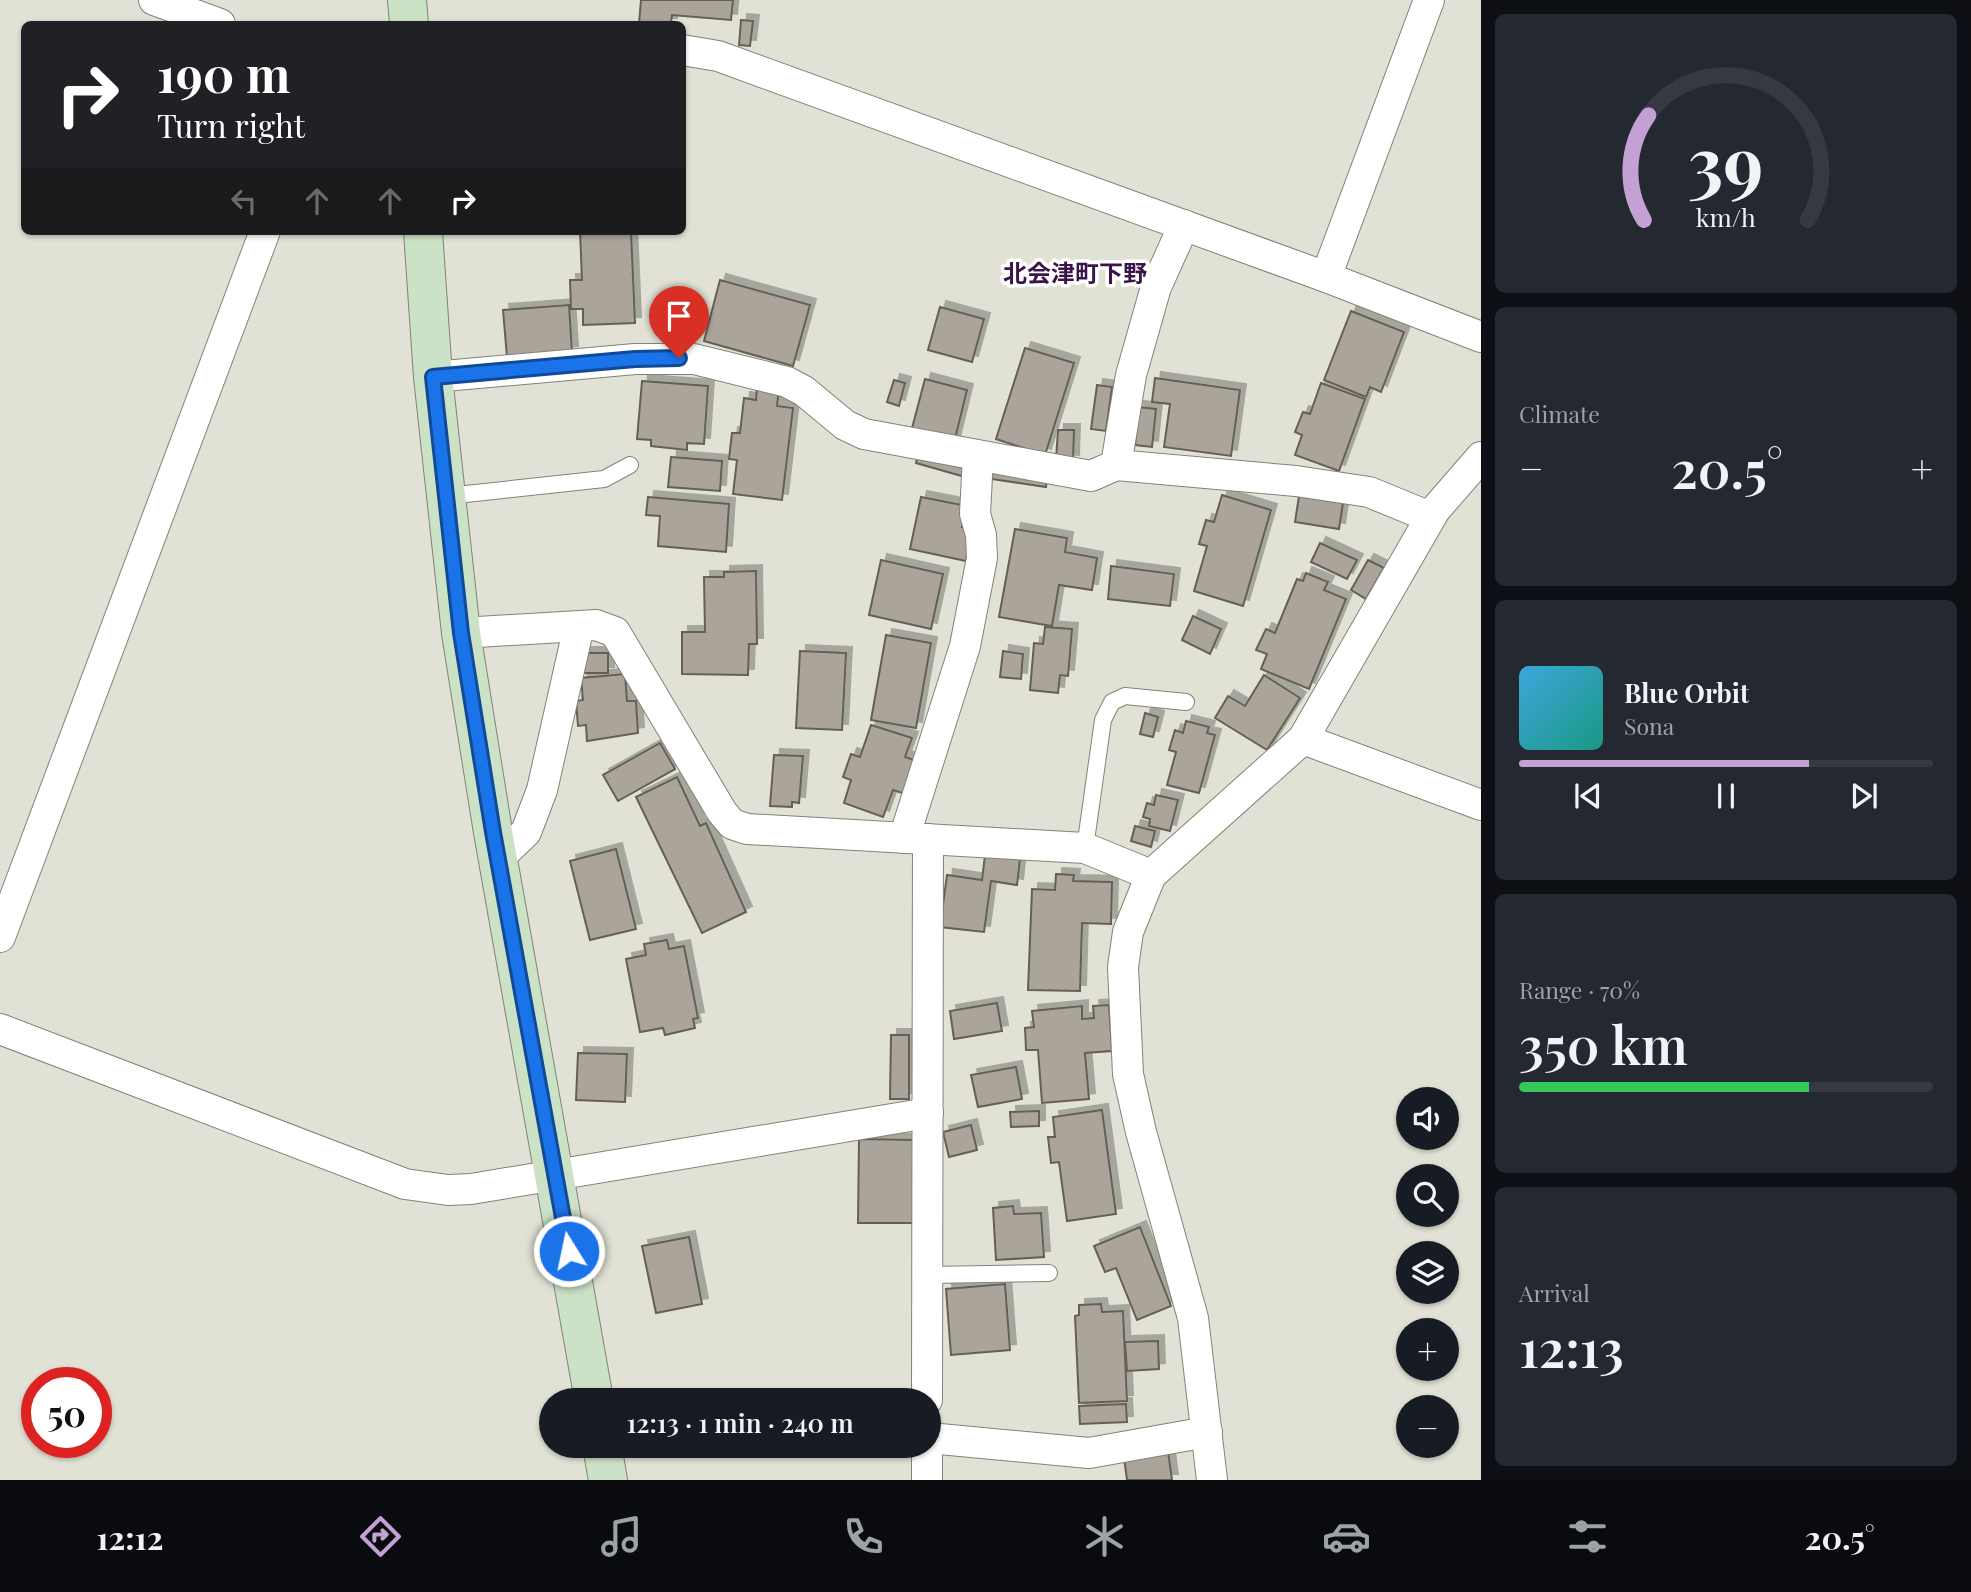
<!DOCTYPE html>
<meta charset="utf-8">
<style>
:root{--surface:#171b24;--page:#242831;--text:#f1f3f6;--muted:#9ea1a6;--line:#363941;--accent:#c4a1d5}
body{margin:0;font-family:"Playfair Display","Noto Sans JP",serif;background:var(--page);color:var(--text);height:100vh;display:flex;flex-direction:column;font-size:26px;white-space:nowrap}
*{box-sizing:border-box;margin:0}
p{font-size:23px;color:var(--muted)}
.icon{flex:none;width:38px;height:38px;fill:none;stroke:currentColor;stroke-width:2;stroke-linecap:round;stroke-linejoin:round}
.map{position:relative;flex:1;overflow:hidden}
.side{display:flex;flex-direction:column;gap:14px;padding:14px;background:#0d0f14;width:490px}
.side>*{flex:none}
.guide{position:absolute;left:21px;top:21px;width:665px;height:214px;border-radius:10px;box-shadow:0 2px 5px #0004;background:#202124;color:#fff;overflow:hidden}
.controls{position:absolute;left:1396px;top:1087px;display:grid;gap:14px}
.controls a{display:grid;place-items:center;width:63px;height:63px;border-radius:50%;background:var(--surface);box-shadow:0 2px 5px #0004;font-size:35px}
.speed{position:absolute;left:21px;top:1367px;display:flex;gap:14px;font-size:35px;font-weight:700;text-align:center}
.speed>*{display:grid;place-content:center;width:91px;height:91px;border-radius:50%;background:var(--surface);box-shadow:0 2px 5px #0004;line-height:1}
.speed .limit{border:10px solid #d22;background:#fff;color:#111}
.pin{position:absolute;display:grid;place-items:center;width:60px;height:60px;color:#fff;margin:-72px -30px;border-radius:50% 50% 50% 0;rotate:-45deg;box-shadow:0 0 7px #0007}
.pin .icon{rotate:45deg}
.me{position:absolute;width:77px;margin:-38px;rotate:350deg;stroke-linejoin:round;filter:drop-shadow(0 0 5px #0008)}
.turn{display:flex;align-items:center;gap:24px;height:147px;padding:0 21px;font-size:32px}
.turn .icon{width:91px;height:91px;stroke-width:2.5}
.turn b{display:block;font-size:49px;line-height:60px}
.lanes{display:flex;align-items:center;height:66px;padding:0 21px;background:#0003;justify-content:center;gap:35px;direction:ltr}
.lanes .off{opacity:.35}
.big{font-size:52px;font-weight:600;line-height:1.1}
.side .tile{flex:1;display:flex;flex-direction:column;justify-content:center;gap:10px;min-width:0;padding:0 24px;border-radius:10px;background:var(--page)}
.side .dial{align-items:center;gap:0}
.dial svg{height:182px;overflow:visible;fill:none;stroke:var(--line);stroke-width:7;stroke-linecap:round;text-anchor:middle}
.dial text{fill:var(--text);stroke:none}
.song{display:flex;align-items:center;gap:21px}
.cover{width:84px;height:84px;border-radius:10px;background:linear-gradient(135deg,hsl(200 70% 55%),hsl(170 70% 35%))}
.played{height:7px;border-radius:4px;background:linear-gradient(90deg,var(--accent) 70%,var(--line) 70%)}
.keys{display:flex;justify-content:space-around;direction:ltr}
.heat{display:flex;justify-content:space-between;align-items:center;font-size:38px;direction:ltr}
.charge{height:10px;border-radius:5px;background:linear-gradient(90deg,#34c759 70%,var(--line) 0)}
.trip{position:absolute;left:539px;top:1388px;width:402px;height:70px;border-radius:35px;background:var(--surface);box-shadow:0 2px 5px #0004;font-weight:600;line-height:70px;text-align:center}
.menu{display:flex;height:112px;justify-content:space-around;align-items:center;background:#090b0e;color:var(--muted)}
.menu .icon{width:49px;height:49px}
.menu .active{color:var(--accent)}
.menu b{font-size:32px;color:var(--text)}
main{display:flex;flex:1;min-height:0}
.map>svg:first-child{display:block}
.building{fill:#aba49a;stroke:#655f56;stroke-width:2;filter:url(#shadow)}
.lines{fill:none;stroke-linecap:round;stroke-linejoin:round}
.lane-casing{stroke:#828377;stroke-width:18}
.street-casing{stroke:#828377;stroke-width:32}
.secondary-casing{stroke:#828377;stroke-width:40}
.lane{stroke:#fff;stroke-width:16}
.street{stroke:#fff;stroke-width:30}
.secondary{stroke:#cce2c6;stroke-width:38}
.route-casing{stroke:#114b97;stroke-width:18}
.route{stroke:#1a73e8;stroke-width:12}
.labels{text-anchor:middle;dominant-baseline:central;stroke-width:7;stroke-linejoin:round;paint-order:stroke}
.quarter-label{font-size:24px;font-weight:bold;fill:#3b154a;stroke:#fff}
</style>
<main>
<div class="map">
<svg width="1481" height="1480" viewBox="0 0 1481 1480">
<defs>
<filter id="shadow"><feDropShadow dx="6" dy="-6" stdDeviation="0" flood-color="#0004"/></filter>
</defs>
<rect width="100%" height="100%" fill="#e1e2d5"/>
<g class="building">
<polygon points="641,0 733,0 731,20 672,15 671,24 639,24"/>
<polygon points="741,20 753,21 750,46 739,45"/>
<polygon points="580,231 631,231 635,323 583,325 583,309 571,309 570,280 582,280"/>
<polygon points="720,280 810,305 793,366 704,341"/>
<polygon points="569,305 572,352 507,357 503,310"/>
<polygon points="940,307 984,319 972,362 928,350"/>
<polygon points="1351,311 1404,332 1381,392 1370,387 1366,397 1324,380"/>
<polygon points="1025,348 1074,363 1045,455 996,439"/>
<polygon points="1155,378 1240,390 1231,456 1164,447 1170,404 1152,402"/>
<polygon points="925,379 967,390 954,443 911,432"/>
<polygon points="894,380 905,383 899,406 887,402"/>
<polygon points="642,381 708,386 704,444 687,443 687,450 651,446 651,440 637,439"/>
<polygon points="1321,383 1365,399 1339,471 1295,455 1302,435 1295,432 1303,412 1310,414"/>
<polygon points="1097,385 1112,387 1106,431 1091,429"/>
<polygon points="757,386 779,388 777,406 793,408 782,500 733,494 737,460 729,459 732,433 740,433 744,398 756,400"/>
<polygon points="1138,407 1156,409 1152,447 1135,445"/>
<polygon points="1058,430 1074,430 1073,461 1056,460"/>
<polygon points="919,451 968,465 965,477 916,463"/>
<polygon points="671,457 722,461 720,491 668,487"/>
<polygon points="987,467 1047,476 1046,487 985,478"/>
<polygon points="1222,495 1271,510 1243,606 1194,591 1207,546 1199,544 1206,520 1214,522"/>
<polygon points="1299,496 1343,503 1339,529 1295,522"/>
<polygon points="648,497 729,504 726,552 658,546 660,516 646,515"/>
<polygon points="921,497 967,506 962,527 972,529 966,561 910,549"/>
<polygon points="1015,529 1067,538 1065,552 1097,558 1092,590 1059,585 1052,626 999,617"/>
<polygon points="1320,543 1357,560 1347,579 1311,562"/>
<polygon points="881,560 943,574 931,629 869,615"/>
<polygon points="1368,560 1384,568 1366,599 1351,590"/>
<polygon points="1111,566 1174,574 1170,606 1108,599"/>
<polygon points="756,571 757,644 749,644 748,675 682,674 682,632 705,632 704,577 724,577 724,572"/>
<polygon points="1306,573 1328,582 1324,590 1346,599 1309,689 1261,669 1267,654 1256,650 1266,629 1275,633 1297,579 1303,581"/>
<polygon points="1193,616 1221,629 1210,654 1182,640"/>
<polygon points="1045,627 1072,629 1068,676 1060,675 1058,693 1030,690 1034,643 1043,644"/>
<polygon points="886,635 931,643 916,728 871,720"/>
<polygon points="800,651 846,653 842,730 796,728"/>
<polygon points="1003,651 1023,654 1021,679 1000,677"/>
<polygon points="585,653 608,653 608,673 584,673"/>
<polygon points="625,674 627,701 636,701 638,733 587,741 586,725 578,726 576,701 583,700 581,678"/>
<polygon points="1264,675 1300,698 1267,750 1215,718 1228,696 1245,706"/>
<polygon points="1145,713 1158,717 1153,737 1140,734"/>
<polygon points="1186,721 1209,727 1207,733 1215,735 1199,793 1167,785 1176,752 1169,750 1175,730 1183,733"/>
<polygon points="871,725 912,738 905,757 920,762 909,795 893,790 883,817 844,803 851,780 843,777 851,754 860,757"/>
<polygon points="660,743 675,769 618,801 603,775"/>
<polygon points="774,755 803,756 799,803 792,802 792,807 770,806"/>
<polygon points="677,777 700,826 706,823 746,912 702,933 636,797"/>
<polygon points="1156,795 1178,800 1170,831 1149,826 1150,819 1143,817 1147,803 1154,805"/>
<polygon points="1135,826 1155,831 1151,847 1131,841"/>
<polygon points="616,849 636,929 590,940 570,861"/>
<polygon points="985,855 1020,859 1017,885 991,881 984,932 940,927 947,875 982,880"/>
<polygon points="1056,874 1074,875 1073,881 1112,882 1111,924 1082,923 1080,991 1028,990 1032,889 1055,890"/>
<polygon points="667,940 669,949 684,946 698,1018 693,1019 695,1028 665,1035 663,1028 640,1032 626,959 646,955 644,944"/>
<polygon points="997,1003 1002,1031 954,1039 950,1011"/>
<polygon points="1109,1005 1112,1051 1085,1053 1089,1099 1042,1103 1038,1050 1026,1050 1025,1028 1034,1027 1032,1011 1082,1006 1082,1019 1094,1018 1093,1006"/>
<polygon points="891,1035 909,1035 909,1099 890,1099"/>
<polygon points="578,1053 627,1054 625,1102 576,1100"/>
<polygon points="1016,1067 1022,1099 978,1107 971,1075"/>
<polygon points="1102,1110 1116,1214 1067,1221 1059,1162 1051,1163 1048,1137 1055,1137 1053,1117"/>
<polygon points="1039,1111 1039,1126 1011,1127 1010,1112"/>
<polygon points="971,1125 977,1150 949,1157 943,1132"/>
<polygon points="859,1139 915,1140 914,1223 858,1223"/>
<polygon points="1013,1206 1014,1214 1041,1213 1044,1257 996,1260 993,1208"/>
<polygon points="1140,1227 1171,1306 1137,1320 1116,1268 1105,1272 1094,1246"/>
<polygon points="689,1237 702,1304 656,1313 642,1246"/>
<polygon points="1005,1284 1010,1350 951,1355 946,1289"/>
<polygon points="1101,1304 1102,1312 1123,1311 1127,1401 1079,1403 1075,1316 1079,1315 1079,1305"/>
<polygon points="1158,1341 1159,1369 1127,1371 1125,1342"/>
<polygon points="1126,1404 1127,1422 1080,1424 1079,1406"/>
<polygon points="1168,1451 1172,1480 1127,1480 1124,1457"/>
</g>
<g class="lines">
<defs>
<g id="lane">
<polyline points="447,496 604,479 630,465"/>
<polyline points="1085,848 1103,720 1112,702 1125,696 1186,702"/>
<polyline points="928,1275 1049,1273"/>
</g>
<g id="street">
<polyline points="154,0 220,24"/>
<polyline points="682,50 718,56 1326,277 1481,337"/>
<polyline points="1326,277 1429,0"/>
<polyline points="433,377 635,359 694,359 787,382 804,391 845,425 864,434 1091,476 1116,465 1296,481 1369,492 1430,517"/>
<polyline points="1116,465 1131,375 1156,287 1184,225"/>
<polyline points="461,633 596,625 615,632 722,812 732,824 747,829 1085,848 1151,875 1303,739 1481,805"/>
<polyline points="1303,739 1435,510 1481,457"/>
<polyline points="904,838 965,646 982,558 981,535 975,514 978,457"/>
<polyline points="498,859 526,832 542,790 579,626"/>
<polyline points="1151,875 1128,932 1123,967 1128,1074 1141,1132 1193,1318 1212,1480"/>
<polyline points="0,937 265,231"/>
<polyline points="0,1029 405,1184 448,1190 471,1189 928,1113"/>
<polyline points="927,1400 928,839"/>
<polyline points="929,1438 1089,1453 1207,1432"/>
<polyline points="927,1480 927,1446"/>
</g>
<g id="secondary">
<polyline points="407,0 409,24"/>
<polyline points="423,231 433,377 461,633 493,832 594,1400"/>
<polyline points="602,1446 608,1480"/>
</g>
</defs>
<use href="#lane" class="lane-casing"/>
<use href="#street" class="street-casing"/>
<use href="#secondary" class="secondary-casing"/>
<use href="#lane" class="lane"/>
<use href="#street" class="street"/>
<use href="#secondary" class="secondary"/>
</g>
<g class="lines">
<defs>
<polyline id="route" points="569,1251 493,832 461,633 433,377 635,359 679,358"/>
</defs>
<use href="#route" class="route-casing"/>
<use href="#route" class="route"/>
</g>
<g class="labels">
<g class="quarter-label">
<text x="1075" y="272">北会津町下野</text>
</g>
</g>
</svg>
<div class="controls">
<a><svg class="icon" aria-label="sound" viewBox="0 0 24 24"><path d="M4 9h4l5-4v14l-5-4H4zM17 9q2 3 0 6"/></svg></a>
<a><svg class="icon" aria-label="search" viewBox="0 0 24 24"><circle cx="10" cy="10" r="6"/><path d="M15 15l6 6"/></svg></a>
<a><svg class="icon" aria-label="layers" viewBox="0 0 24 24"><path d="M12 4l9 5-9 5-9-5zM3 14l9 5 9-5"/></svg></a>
<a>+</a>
<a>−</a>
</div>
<div class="speed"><div class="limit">50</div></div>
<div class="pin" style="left:679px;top:358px;background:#d93025"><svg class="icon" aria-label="arrive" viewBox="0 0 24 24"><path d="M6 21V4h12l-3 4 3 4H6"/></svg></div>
<svg class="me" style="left:569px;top:1251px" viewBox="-20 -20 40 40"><circle r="17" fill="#1a73e8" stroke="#fff" stroke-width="3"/><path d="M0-11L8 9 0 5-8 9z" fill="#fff"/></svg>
<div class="trip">12:13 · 1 min · 240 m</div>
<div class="guide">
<div class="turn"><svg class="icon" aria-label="right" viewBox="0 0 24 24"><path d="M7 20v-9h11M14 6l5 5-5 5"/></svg><div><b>190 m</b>Turn right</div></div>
<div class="lanes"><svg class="icon off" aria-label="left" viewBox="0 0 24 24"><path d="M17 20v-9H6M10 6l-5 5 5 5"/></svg><svg class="icon off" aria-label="ahead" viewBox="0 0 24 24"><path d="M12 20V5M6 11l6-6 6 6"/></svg><svg class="icon off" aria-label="ahead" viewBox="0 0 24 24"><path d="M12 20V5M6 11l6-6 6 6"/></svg><svg class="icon" aria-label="right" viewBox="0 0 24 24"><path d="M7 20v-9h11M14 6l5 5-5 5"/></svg></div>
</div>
</div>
<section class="side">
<div class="tile dial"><svg viewBox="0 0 100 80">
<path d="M14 69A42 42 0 1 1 86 69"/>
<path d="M14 69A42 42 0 0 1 16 23" stroke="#c4a1d5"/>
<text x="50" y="56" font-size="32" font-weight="700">39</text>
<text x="50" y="72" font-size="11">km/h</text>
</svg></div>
<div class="tile"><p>Climate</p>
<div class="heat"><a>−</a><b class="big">20.5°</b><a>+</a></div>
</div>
<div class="tile">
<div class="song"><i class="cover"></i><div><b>Blue Orbit</b><p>Sona</p></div></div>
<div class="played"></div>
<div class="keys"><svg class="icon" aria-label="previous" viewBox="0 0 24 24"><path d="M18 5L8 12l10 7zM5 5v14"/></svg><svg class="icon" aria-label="pause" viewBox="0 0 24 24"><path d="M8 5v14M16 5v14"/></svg><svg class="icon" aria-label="next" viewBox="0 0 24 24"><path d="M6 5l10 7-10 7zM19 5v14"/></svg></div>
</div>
<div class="tile"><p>Range · 70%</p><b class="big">350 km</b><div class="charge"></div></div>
<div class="tile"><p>Arrival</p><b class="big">12:13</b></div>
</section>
</main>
<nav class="menu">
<b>12:12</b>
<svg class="icon active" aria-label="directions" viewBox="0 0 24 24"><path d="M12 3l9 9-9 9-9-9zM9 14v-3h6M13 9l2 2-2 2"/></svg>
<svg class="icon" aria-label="music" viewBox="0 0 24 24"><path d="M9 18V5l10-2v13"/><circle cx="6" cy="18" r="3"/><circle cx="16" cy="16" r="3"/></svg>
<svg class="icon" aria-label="phone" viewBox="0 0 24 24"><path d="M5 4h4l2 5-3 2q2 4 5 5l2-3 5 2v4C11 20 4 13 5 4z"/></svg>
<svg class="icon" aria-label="climate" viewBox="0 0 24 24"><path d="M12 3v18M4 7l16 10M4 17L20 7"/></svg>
<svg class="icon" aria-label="car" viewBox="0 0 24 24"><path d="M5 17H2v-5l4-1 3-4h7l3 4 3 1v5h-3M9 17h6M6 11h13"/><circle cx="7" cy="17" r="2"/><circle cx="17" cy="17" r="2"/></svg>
<svg class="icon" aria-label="filters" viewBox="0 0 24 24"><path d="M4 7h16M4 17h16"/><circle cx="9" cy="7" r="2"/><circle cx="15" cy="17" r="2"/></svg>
<b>20.5°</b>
</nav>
